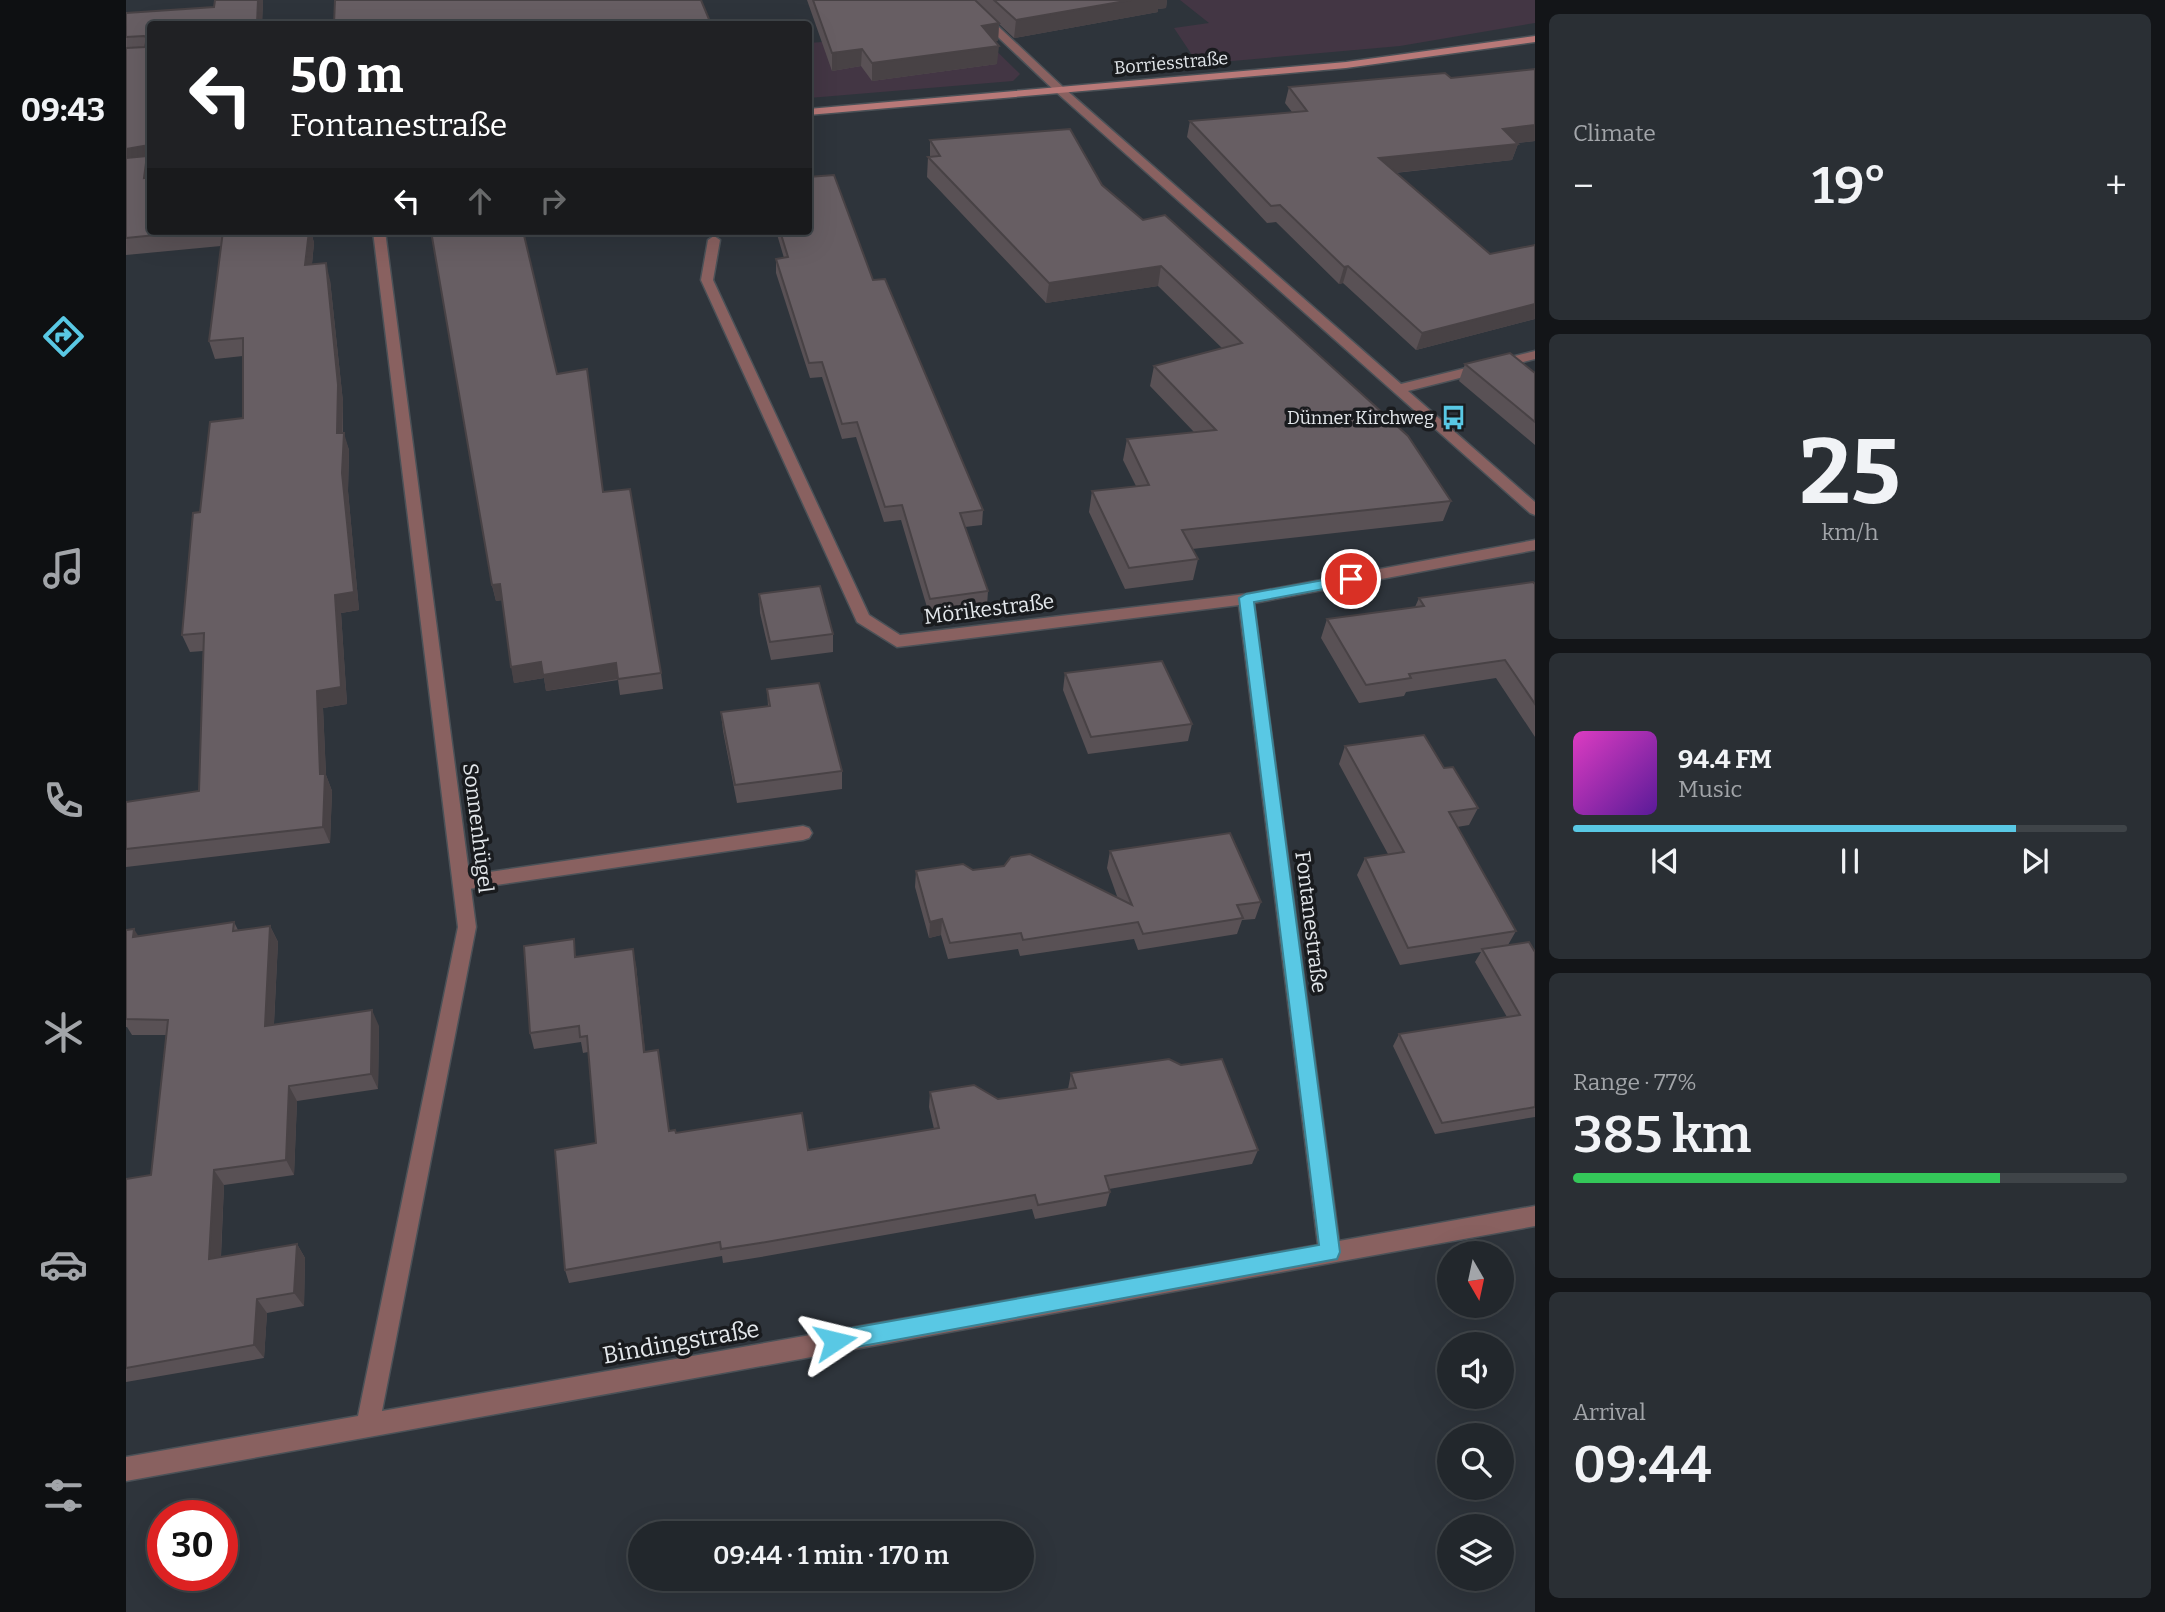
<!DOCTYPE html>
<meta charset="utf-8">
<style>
:root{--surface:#22272c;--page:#2a2f34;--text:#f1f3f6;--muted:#a2a5a9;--line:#3f4448;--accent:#59c8e4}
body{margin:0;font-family:Bitter,serif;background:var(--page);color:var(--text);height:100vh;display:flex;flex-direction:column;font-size:26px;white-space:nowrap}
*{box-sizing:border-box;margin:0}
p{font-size:23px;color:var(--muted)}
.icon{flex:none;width:38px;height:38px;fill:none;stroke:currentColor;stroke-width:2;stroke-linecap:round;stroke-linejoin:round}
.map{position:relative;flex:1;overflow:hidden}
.details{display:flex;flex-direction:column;gap:14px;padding:14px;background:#131518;width:630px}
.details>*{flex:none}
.hud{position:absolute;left:21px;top:21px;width:665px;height:214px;border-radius:7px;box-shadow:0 7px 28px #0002,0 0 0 2px var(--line);background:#202124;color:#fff;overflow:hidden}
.needle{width:46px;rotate:171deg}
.fabs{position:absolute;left:1311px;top:1241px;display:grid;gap:14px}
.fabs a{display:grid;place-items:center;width:77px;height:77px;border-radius:50%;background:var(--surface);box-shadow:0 7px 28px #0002,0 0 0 2px var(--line);font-size:35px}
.speed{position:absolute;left:21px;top:1500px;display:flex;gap:14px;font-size:35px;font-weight:700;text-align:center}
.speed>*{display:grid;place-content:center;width:91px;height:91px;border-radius:50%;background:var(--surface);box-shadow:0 7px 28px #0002,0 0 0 2px var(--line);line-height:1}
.speed .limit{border:10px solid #d22;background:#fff;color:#111}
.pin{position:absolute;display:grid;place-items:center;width:60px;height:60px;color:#fff;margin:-30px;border:4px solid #fff;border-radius:50%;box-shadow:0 2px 7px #0007}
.me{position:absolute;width:77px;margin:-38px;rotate:80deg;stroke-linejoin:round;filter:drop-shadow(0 0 5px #0008)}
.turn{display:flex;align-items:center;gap:24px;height:147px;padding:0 28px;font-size:32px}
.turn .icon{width:91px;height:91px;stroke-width:2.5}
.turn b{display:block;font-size:49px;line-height:60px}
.lanes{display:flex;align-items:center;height:66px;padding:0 28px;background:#0003;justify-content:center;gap:35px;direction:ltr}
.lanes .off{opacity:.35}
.big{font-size:52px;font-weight:600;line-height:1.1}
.details .tile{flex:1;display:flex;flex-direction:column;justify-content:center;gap:10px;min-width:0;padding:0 24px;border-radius:10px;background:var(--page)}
.details .dial{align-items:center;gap:0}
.dial b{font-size:91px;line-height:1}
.song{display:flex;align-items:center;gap:21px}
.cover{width:84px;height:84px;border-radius:10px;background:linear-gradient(135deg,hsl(310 70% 55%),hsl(270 70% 35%))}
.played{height:7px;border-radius:4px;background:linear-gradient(90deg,var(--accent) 80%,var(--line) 80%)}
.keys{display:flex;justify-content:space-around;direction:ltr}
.heat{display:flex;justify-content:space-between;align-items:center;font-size:38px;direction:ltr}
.charge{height:10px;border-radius:5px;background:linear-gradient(90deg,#34c759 77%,var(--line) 0)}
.trip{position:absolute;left:502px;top:1521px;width:406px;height:70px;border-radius:35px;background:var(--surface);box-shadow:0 7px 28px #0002,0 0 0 2px var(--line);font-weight:600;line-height:70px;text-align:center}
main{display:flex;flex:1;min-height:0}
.dock{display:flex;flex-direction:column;width:126px;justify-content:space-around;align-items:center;background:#0e1012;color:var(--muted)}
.dock .icon{width:49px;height:49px}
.dock .selected{color:var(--accent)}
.dock b{font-size:32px;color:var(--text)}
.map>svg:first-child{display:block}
.commercial{fill:#433644}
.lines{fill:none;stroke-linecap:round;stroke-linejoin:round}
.lane-casing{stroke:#4b5157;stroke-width:3}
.street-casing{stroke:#4b5157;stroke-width:3}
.secondary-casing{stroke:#4b5157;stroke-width:3}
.lane{fill:#896160;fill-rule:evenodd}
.street{fill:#896160;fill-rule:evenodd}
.secondary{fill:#b87978;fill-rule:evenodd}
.wall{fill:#595155}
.shaded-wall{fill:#484245}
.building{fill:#675e63;stroke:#484245;stroke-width:2}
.route{fill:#59c8e4;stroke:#3a8294;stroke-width:2}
.labels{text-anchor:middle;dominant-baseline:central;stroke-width:7;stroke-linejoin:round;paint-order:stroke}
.far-street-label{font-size:18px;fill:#e3e7eb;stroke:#191b1e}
.far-poi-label{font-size:18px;fill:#e3e7eb;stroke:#191b1e;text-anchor:end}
.street-label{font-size:21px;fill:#e3e7eb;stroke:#191b1e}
.near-street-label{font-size:24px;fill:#e3e7eb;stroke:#191b1e}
</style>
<main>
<nav class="dock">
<b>09:43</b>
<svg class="icon selected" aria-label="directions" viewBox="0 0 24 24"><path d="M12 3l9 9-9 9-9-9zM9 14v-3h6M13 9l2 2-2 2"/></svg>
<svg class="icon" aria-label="music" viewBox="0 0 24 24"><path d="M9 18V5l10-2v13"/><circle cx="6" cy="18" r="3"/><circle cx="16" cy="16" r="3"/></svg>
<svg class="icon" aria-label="phone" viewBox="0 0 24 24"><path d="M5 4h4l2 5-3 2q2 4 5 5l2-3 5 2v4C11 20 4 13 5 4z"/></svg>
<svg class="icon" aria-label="climate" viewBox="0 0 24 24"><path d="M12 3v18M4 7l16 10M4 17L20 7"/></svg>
<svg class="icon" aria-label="car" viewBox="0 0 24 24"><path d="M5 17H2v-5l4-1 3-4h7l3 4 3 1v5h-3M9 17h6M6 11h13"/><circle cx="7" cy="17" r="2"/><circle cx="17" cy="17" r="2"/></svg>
<svg class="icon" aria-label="filters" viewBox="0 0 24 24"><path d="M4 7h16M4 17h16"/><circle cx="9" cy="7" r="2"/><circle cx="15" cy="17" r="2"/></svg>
</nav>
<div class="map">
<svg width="1409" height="1612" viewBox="0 0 1409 1612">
<rect width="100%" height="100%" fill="#2e343b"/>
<g class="commercial">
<polygon points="1054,0 1409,0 1409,23 1274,46 1072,64 1048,28 1083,23"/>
<polygon points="849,30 894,74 887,81 683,98 683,43"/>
</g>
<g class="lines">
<defs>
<polygon id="lane" points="677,826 683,828 686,833 683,838 677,840 336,890 330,888 327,883 330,878 336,876"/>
<g id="street">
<polygon points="833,0 844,0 938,88 1275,384 1409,351 1409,359 1282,391 1409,502 1409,515 1404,513 930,92"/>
<polygon points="247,231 259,231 350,927 256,1411 1192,1245 1113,605 771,647 731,622 575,280 582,240 588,236 594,240 587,280 743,615 774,635 1120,594 1409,540 1409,550 1128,603 1213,1241 1409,1206 1409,1226 0,1481 0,1457 232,1416 332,927"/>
</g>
<polygon id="secondary" points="1409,36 1409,42 1220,68 682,115 682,109 1220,62"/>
</defs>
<use href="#lane" class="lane-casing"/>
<use href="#street" class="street-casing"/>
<use href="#secondary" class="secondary-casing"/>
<use href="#lane" class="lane"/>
<use href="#street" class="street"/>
<use href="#secondary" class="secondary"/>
</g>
<g class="wall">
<polygon points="89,0 137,0 136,24 24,24 24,231 185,231 188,243 186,264 204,280 217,402 217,433 223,450 222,491 233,610 215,613 221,704 197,708 200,775 206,791 204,843 0,867 0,802 73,791 77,651 64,652 56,635 74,512 117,418 117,356 89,359 83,341 95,246 0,255 0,13 88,7"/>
<polygon points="681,0 1041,0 1040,8 1032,9 1032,12 888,38 873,24 872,41 869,41 871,64 746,81 735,66 706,71"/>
<polygon points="1409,69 1409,141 1391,143 1392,144 1386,160 1269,173 1364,254 1409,245 1409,319 1290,350 1217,283 1213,284 1150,222 1141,223 1061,137 1064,121 1166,112 1159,103 1163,87 1325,78"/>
<polygon points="804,140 976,185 1325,501 1317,521 1066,549 1072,559 1067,580 999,589 963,512 966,491 1010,486 997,460 1001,439 1068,432 1024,386 1028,366 1096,348 1032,286 920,303 801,177 802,157 804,157"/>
<polygon points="650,231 682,231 747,280 857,510 856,525 839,527 862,591 861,606 803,614 775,520 758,522 730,437 716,439 696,377 684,378 650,273 650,259 658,258"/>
<polygon points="1339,364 1409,373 1409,445 1333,381"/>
<polygon points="431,374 477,492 535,673 537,689 494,695 492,680 420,691 418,678 388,683 376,600 370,601 366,585"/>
<polygon points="1409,584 1409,737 1370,678 1280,692 1278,696 1233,703 1195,638 1201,619 1289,607 1293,598"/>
<polygon points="633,594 707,634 707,652 645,660 634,613"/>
<polygon points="939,673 1066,724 1062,741 962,754 937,690"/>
<polygon points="641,689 716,771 716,789 611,803 597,731 595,712 642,706"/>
<polygon points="1219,746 1318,768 1352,808 1343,825 1331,827 1390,931 1382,945 1409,952 1409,1117 1309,1134 1267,1046 1273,1034 1381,1017 1349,962 1355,952 1274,965 1231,875 1239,858 1262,854 1213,764"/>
<polygon points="984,851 1135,902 1129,919 1116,920 1111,934 1012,950 1008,939 894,956 892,949 822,959 815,935 803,938 789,887 790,871 847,870 992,899 981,868"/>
<polygon points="108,922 112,930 144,926 152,942 148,1024 253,1026 252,1089 171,1101 168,1175 98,1185 95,1257 171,1244 179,1258 178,1306 141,1313 138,1358 0,1382 0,1179 25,1175 40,1035 6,1035 1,1027 0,1027 0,930 13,936"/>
<polygon points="510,965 519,1052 534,1065 543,1131 682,1150 808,1129 803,1107 804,1092 872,1099 942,1089 945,1073 1132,1150 1126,1164 983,1189 984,1192 980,1206 909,1219 906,1209 635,1257 597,1263 596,1256 443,1283 439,1270 470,1143 462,1052 457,1053 455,1042 408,1049 404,1033"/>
</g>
<g class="shaded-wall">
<polygon points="132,0 137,0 136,24 131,24"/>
<polygon points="1005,0 1041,0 1040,8 1032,9 1032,12 888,38 890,20"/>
<polygon points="873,23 872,41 855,44 856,26"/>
<polygon points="873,46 871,64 746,81 746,63"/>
<polygon points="736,49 735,66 706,71 706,53"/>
<polygon points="1409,125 1409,141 1371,145 1377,129"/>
<polygon points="24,133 24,191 0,167 0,149"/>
<polygon points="1392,144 1386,160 1248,175 1253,158"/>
<polygon points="183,231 185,231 188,243 184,283 179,265"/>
<polygon points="200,263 204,280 217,402 216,451 211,433"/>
<polygon points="1035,266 1032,286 920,303 923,283"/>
<polygon points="1222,266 1217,283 1213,284 1218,267"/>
<polygon points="1409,304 1409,319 1290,350 1296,333"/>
<polygon points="218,433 223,450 222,491 233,610 215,613 221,704 197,708 200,775 206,791 204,843 197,827 194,774 191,691 209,595"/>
<polygon points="374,584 378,600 370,601 366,585"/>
<polygon points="415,662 490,663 492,679 420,691 418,678 388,683 385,667"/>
<polygon points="816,919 815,935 803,938 804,922"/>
<polygon points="144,926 152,942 147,1041 139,1026"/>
<polygon points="8,929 18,945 7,937"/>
<polygon points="507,949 510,965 521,1067 518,1052"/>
<polygon points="246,1010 253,1026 252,1089 245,1074"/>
<polygon points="163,1086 171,1101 168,1175 160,1160"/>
<polygon points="88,1170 98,1185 94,1272 83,1259"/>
<polygon points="171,1244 179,1258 178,1306 168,1293"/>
<polygon points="131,1299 141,1313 138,1358 128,1345"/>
</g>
<g class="building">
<polygon points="89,0 132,0 131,24 24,24 24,133 18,178 24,177 24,231 70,231 0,238 0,158 20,156 18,146 0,149 0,48 19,47 21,38 18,36 0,37 0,13 88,7"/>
<polygon points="209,0 575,0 585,24 208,24"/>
<polygon points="687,0 849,0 873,23 856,26 873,46 746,63 736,49 706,53"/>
<polygon points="868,0 1005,0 890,20"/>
<polygon points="1409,69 1409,125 1377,129 1392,144 1253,158 1364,254 1409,245 1409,304 1296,333 1222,266 1218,267 1154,205 1145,206 1064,121 1181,111 1163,87 1319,73 1325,78"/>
<polygon points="944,129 976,185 1017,220 1039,215 1282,436 1325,501 1056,530 1072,559 1003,568 966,491 1023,485 1001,439 1090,430 1028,366 1116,343 1035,266 923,283 802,157 814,156 804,140"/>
<polygon points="708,175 747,280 759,279 857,510 834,513 862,591 804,599 776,505 759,507 731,422 716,424 696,362 683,363 650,259 662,257 654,231 682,231 682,177"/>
<polygon points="97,231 183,231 179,265 200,263 212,385 211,433 218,433 216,473 228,592 209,595 215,687 191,691 194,774 199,774 197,827 0,849 0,802 73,791 78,633 56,635 67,513 74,512 84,422 117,418 117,338 83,341"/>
<polygon points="305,231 397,231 431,374 461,369 477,492 504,489 535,673 492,679 490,663 417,675 415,662 385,667 374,584 366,585"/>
<polygon points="1384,353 1409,373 1409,422 1339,364"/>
<polygon points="1407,582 1409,584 1409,704 1379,660 1283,674 1285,678 1240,685 1201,619 1298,606 1293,598"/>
<polygon points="694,586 707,634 644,642 633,594"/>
<polygon points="1036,661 1066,724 965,737 939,673"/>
<polygon points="693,683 716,771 609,785 595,712 644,706 641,689"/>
<polygon points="1298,735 1318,768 1327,767 1352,808 1323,812 1390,931 1282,948 1239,858 1278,852 1219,746"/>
<polygon points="1104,833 1135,902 1111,905 1117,918 1017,934 1012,922 897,940 895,933 824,943 816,919 804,922 790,871 837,864 847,870 878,866 885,857 904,854 1006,905 984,851"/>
<polygon points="108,922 107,931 144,926 139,1026 246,1010 245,1074 163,1086 160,1160 88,1170 83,1259 171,1244 168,1293 131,1299 128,1345 0,1368 0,1179 25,1175 42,1020 0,1019 0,930 8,929 7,937"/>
<polygon points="448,939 449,957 507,949 518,1052 532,1050 543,1131 549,1130 550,1133 676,1113 682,1150 813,1128 804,1092 848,1085 872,1099 950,1088 945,1073 1043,1059 1055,1065 1096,1059 1132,1150 979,1176 984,1192 912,1205 909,1195 634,1243 595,1249 594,1242 439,1270 429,1150 470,1143 461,1036 454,1037 453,1026 404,1033 398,946"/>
<polygon points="1403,942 1409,952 1409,1107 1316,1123 1273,1034 1394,1015 1356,949"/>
</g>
<polygon class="route" points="1225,575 1230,576 1230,583 1128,602 1214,1252 1211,1259 709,1351 702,1348 699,1341 702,1334 709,1331 1193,1245 1113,598 1120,594"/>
<defs>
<symbol id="bus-bare" viewBox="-9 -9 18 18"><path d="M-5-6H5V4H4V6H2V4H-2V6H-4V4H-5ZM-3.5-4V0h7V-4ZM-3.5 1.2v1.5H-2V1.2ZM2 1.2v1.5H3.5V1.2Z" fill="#59c8e4" stroke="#191b1e" stroke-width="2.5" paint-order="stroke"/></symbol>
</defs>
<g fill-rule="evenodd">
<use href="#bus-bare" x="1310" y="400" width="35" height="35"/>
</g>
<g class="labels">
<g class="far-street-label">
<text transform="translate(1045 63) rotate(-5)">Borriesstraße</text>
</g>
<g class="far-poi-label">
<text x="1308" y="418">Dünner Kirchweg</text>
</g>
<g class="street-label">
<text transform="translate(863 609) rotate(-7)">Mörikestraße</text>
<text transform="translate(352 828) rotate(83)">Sonnenhügel</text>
<text transform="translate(1185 922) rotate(83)">Fontanestraße</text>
</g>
<g class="near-street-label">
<text transform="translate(555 1342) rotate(-10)">Bindingstraße</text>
</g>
</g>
</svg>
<div class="fabs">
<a><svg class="needle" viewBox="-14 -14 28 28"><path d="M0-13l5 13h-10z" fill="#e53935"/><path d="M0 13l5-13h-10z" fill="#a2a5a9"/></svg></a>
<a><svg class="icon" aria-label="sound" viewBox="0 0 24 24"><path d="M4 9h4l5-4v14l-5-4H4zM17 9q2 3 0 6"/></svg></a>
<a><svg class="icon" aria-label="search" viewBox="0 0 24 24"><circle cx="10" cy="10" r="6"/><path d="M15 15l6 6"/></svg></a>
<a><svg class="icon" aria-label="layers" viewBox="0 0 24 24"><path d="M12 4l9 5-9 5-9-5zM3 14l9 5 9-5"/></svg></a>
</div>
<div class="speed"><div class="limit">30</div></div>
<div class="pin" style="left:1225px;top:579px;background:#d93025"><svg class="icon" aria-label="arrive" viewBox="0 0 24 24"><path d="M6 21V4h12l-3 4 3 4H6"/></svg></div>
<svg class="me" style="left:709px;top:1341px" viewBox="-20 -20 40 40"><path d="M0-17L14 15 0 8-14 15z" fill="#59c8e4" stroke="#fff" stroke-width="4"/></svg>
<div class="trip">09:44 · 1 min · 170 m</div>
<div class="hud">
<div class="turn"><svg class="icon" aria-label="left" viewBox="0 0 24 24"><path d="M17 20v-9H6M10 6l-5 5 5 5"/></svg><div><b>50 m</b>Fontanestraße</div></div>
<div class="lanes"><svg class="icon" aria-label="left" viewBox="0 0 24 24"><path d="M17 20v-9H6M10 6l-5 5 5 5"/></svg><svg class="icon off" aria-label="ahead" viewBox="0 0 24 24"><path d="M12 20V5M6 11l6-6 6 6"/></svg><svg class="icon off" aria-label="right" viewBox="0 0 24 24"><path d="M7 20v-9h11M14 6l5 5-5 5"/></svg></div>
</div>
</div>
<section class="details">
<div class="tile"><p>Climate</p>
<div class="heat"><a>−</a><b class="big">19°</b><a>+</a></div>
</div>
<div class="tile dial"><b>25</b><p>km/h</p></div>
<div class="tile">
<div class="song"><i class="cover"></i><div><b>94.4 FM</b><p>Music</p></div></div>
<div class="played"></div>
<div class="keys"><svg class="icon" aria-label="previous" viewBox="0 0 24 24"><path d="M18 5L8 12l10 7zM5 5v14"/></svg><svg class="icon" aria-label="pause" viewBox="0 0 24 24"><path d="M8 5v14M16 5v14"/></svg><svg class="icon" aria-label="next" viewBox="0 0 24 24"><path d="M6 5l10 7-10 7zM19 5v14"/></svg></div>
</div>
<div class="tile"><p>Range · 77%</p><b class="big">385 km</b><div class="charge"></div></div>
<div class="tile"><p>Arrival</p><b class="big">09:44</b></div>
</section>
</main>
